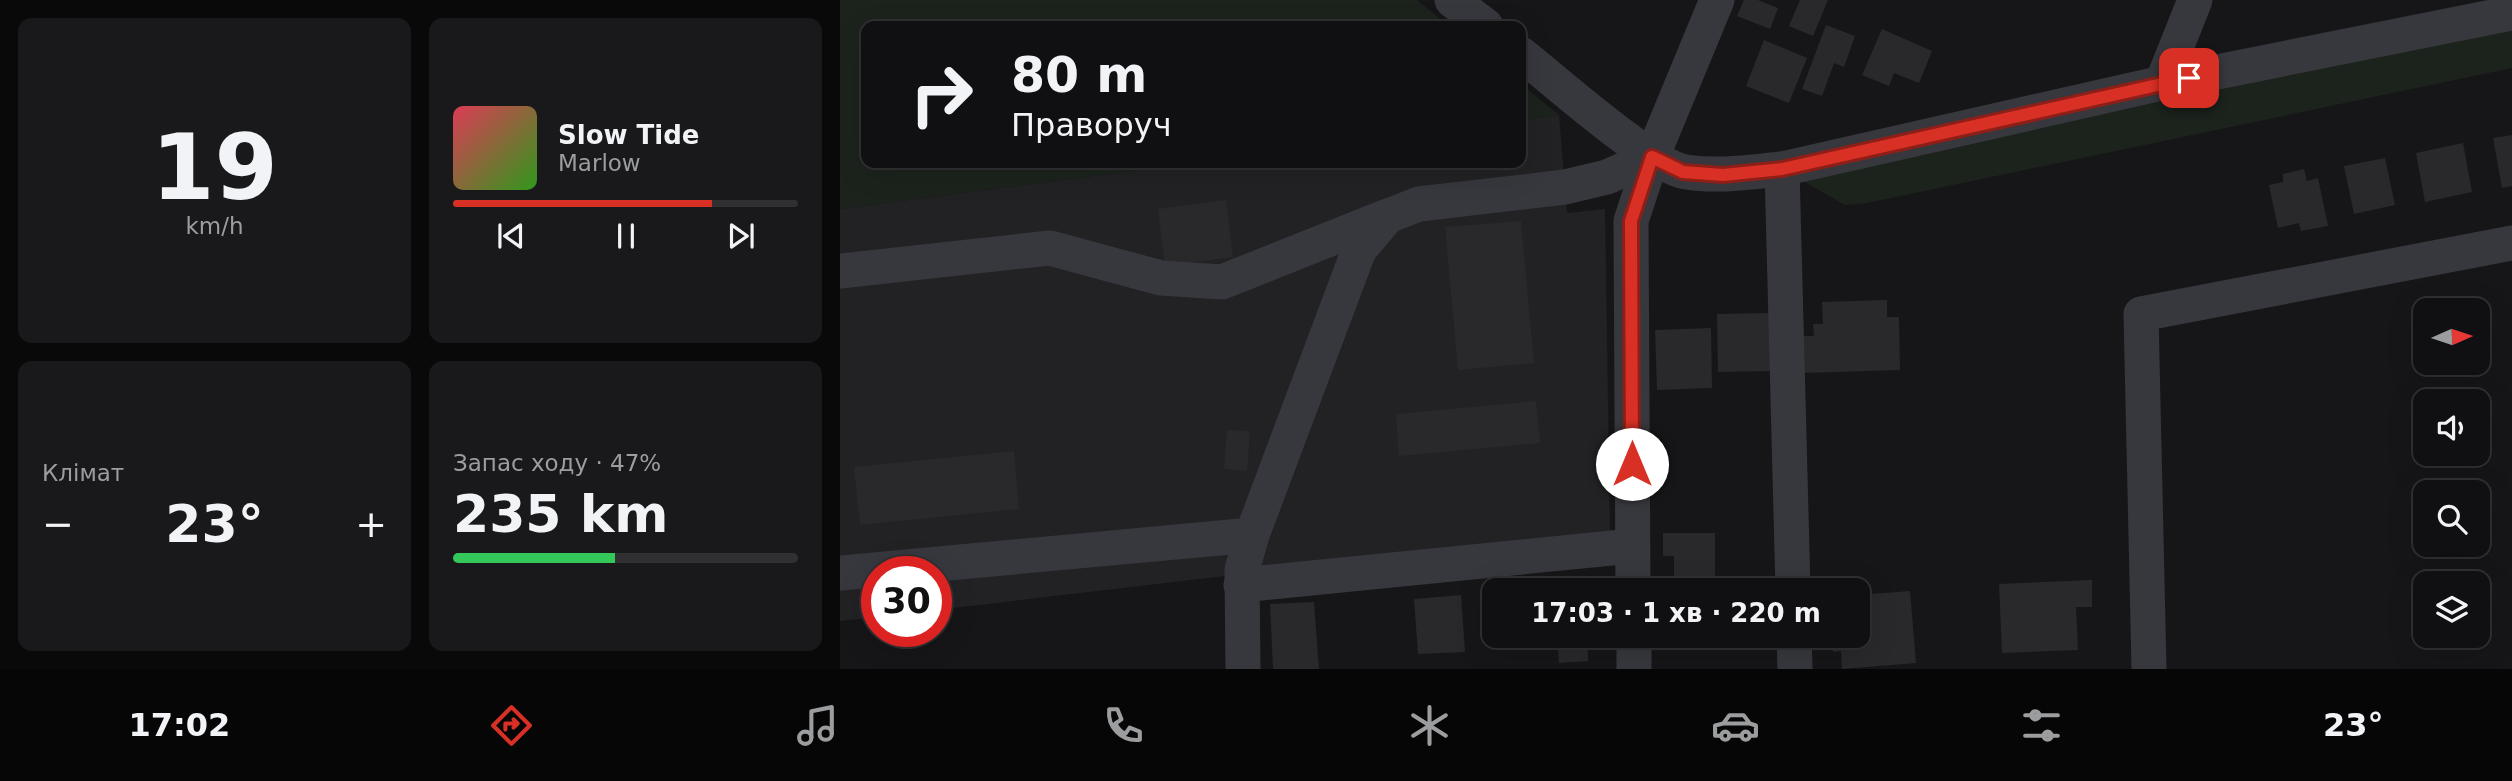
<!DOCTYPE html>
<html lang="uk">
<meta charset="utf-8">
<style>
:root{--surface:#101012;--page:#19191b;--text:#f1f3f6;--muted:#9c9d9f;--line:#303032;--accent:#d93025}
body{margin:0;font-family:"DejaVu Sans",sans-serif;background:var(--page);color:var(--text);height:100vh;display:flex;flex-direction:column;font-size:26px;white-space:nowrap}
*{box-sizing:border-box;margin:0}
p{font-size:23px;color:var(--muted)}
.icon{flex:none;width:38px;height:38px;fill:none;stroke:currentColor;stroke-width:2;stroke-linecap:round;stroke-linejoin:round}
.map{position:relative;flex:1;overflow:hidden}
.panel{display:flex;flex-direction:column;gap:18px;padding:18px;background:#09090a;width:840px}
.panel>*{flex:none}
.banner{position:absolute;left:21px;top:21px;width:665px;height:147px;border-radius:14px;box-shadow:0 7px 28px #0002,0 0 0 2px var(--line);background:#101012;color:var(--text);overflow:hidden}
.needle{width:46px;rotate:87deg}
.buttons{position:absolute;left:1573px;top:298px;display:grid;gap:14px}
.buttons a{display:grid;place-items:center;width:77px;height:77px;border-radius:14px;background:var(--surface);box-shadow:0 7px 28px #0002,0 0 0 2px var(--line);font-size:35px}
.speed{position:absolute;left:21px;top:556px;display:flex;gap:14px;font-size:35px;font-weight:700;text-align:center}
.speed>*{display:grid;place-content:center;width:91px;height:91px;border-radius:50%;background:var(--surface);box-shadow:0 7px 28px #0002,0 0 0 2px var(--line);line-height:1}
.speed .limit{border:10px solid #d22;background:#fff;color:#111}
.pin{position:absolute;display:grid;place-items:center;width:60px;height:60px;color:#fff;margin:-30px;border-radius:14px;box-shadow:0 4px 10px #0006}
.me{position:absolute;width:77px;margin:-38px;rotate:0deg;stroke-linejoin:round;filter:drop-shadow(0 0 5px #0008)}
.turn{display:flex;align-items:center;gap:24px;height:147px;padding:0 35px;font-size:32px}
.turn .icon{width:91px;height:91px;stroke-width:2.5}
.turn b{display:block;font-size:49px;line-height:60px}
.big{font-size:52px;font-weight:700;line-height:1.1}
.panel .tile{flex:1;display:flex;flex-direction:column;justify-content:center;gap:10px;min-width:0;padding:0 24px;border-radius:14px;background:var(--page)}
.panel .dial{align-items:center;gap:0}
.dial b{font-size:91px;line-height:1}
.song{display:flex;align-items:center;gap:21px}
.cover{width:84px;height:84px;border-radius:10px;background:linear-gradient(135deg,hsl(350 70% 55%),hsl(110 70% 35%))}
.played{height:7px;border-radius:4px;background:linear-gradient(90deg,var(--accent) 75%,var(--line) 75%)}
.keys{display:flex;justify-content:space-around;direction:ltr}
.heat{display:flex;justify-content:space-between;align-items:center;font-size:38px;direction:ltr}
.charge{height:10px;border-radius:5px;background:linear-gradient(90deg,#34c759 47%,var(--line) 0)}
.panel .tiles{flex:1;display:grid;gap:18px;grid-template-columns:repeat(2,1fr)}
.trip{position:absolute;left:642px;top:578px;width:388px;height:70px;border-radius:14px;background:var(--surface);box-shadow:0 7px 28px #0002,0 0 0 2px var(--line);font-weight:700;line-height:70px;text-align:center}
.dock{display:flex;height:112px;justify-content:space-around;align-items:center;background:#060607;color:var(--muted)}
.dock .icon{width:49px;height:49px}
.dock .selected{color:var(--accent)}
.dock b{font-size:32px;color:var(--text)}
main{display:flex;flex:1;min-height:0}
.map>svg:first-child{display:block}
.built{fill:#222225}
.green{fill:#1c231d}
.building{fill:#29292c}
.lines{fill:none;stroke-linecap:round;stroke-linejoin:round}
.minor{stroke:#37383d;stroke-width:35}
.route-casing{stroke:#8d1f18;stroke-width:18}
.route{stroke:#d93025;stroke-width:12}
</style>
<main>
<section class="panel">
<div class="tiles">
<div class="tile dial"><b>19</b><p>km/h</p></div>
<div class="tile">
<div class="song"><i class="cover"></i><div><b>Slow Tide</b><p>Marlow</p></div></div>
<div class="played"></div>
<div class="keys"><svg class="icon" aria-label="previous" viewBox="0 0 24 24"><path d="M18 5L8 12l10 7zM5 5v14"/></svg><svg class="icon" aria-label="pause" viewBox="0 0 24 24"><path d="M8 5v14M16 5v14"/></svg><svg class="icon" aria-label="next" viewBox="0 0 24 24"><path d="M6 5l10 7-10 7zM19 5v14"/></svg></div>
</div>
<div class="tile"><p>Клімат</p>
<div class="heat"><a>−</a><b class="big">23°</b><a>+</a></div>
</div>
<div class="tile"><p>Запас ходу · 47%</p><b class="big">235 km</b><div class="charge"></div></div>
</div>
</section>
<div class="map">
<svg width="1672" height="669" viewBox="0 0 1672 669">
<rect width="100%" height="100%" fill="#161618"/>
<polygon class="built" points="719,115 727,213 765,209 770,531 96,610 96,572 37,572 37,617 0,621 0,209 353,163 681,163 681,120"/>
<g class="green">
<polygon points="0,0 577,0 609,26 26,26 26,163 353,163 0,209"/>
<polygon points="1672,13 1672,68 1027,203 1005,205 942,169"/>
<polygon points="681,84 719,115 681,120"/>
</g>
<g class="building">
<polygon points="904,0 918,0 938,8 930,29 897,16"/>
<polygon points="960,0 988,0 973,36 949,26"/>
<polygon points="986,25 1015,36 1004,67 994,63 982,96 962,89"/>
<polygon points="1042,29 1092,51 1079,83 1054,73 1049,86 1022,75"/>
<polygon points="924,40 967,58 949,103 906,86"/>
<polygon points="1672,135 1672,186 1662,188 1653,138"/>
<polygon points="1623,143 1632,192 1585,202 1576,153"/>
<polygon points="1545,158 1555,205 1514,214 1504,166"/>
<polygon points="1464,169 1467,181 1478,178 1488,226 1461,231 1459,223 1438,228 1429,185 1443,182 1443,174"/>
<polygon points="386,200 393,257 325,266 318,209"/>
<polygon points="681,221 694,363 618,370 605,227"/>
<polygon points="1047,300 1047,317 1059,317 1060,370 963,373 962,336 974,336 973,324 983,324 982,302"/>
<polygon points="930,313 931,371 878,372 877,314"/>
<polygon points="871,328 872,388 817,390 815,330"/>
<polygon points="696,401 700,443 559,456 556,414"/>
<polygon points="387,430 410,431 407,471 384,469"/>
<polygon points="174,451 179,509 20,525 14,467"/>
<polygon points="823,533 875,533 875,578 834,578 834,556 823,556"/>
<polygon points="1252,580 1252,607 1236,607 1238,650 1162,653 1159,584"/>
<polygon points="1070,591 1076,663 1002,669 1001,651 993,652 992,635 1018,635 1018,595"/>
<polygon points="621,595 625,652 578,654 574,599"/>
<polygon points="650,598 654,598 654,635 706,635 706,645 653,648"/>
<polygon points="474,602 479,669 433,669 430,604"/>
<polygon points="717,635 747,635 748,661 719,663"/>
</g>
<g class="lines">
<g class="minor">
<polyline points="612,0 646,26"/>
<path d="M681 54C713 79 811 167 846 172 878 177 910 172 942 169L1322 83 1672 13"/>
<polyline points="1322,83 1355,0"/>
<polyline points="942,169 953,590"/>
<polyline points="0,271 210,248 321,278 382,282 545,217"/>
<polyline points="0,573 412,535"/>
<polyline points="401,585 792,546"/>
<polyline points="793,590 791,221 812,157 877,0"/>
<polyline points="794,635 794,669"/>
<polyline points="954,635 955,669"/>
<polyline points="403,669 402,570 412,535 519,250 548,216 579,204 725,187 767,177 812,157"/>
<polyline points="1309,669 1301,314 1672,243"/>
</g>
</g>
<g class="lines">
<defs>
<polyline id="route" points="792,464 791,221 812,157 843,172 883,175 942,169 1349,78"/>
</defs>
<use href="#route" class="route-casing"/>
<use href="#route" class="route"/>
</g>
</svg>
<div class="buttons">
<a><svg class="needle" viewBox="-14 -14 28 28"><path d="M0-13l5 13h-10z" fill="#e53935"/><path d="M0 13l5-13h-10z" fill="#9c9d9f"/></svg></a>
<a><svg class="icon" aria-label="sound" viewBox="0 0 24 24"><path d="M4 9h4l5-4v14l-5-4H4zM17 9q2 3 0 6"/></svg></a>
<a><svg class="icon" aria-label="search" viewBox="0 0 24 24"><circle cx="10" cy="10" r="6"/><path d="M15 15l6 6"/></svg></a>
<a><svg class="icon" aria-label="layers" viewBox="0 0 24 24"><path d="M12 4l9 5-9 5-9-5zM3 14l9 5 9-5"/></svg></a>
</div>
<div class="speed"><div class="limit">30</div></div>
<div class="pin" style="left:1349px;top:78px;background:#d93025"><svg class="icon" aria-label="arrive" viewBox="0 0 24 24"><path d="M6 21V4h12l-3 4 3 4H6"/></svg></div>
<svg class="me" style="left:792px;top:464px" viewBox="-20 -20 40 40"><circle r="19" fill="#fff"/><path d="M0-13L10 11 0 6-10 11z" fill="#d93025"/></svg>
<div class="trip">17:03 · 1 хв · 220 m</div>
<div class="banner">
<div class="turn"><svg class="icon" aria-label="right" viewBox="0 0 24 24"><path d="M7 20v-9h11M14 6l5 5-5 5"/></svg><div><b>80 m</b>Праворуч</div></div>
</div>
</div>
</main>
<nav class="dock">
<b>17:02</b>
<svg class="icon selected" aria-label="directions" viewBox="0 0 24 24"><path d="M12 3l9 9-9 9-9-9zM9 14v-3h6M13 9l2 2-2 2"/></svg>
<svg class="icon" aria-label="music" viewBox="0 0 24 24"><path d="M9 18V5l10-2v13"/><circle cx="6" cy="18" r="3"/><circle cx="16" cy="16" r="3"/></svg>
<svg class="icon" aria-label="phone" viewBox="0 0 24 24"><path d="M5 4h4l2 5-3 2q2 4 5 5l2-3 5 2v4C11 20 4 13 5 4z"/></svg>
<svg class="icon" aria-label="climate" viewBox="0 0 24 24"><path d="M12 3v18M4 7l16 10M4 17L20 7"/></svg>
<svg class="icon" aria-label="car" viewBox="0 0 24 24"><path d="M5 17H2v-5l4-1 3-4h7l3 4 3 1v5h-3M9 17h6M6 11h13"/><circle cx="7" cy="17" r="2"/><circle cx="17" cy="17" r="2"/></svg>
<svg class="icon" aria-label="filters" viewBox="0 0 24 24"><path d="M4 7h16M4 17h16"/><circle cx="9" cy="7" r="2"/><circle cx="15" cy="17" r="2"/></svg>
<b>23°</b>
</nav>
